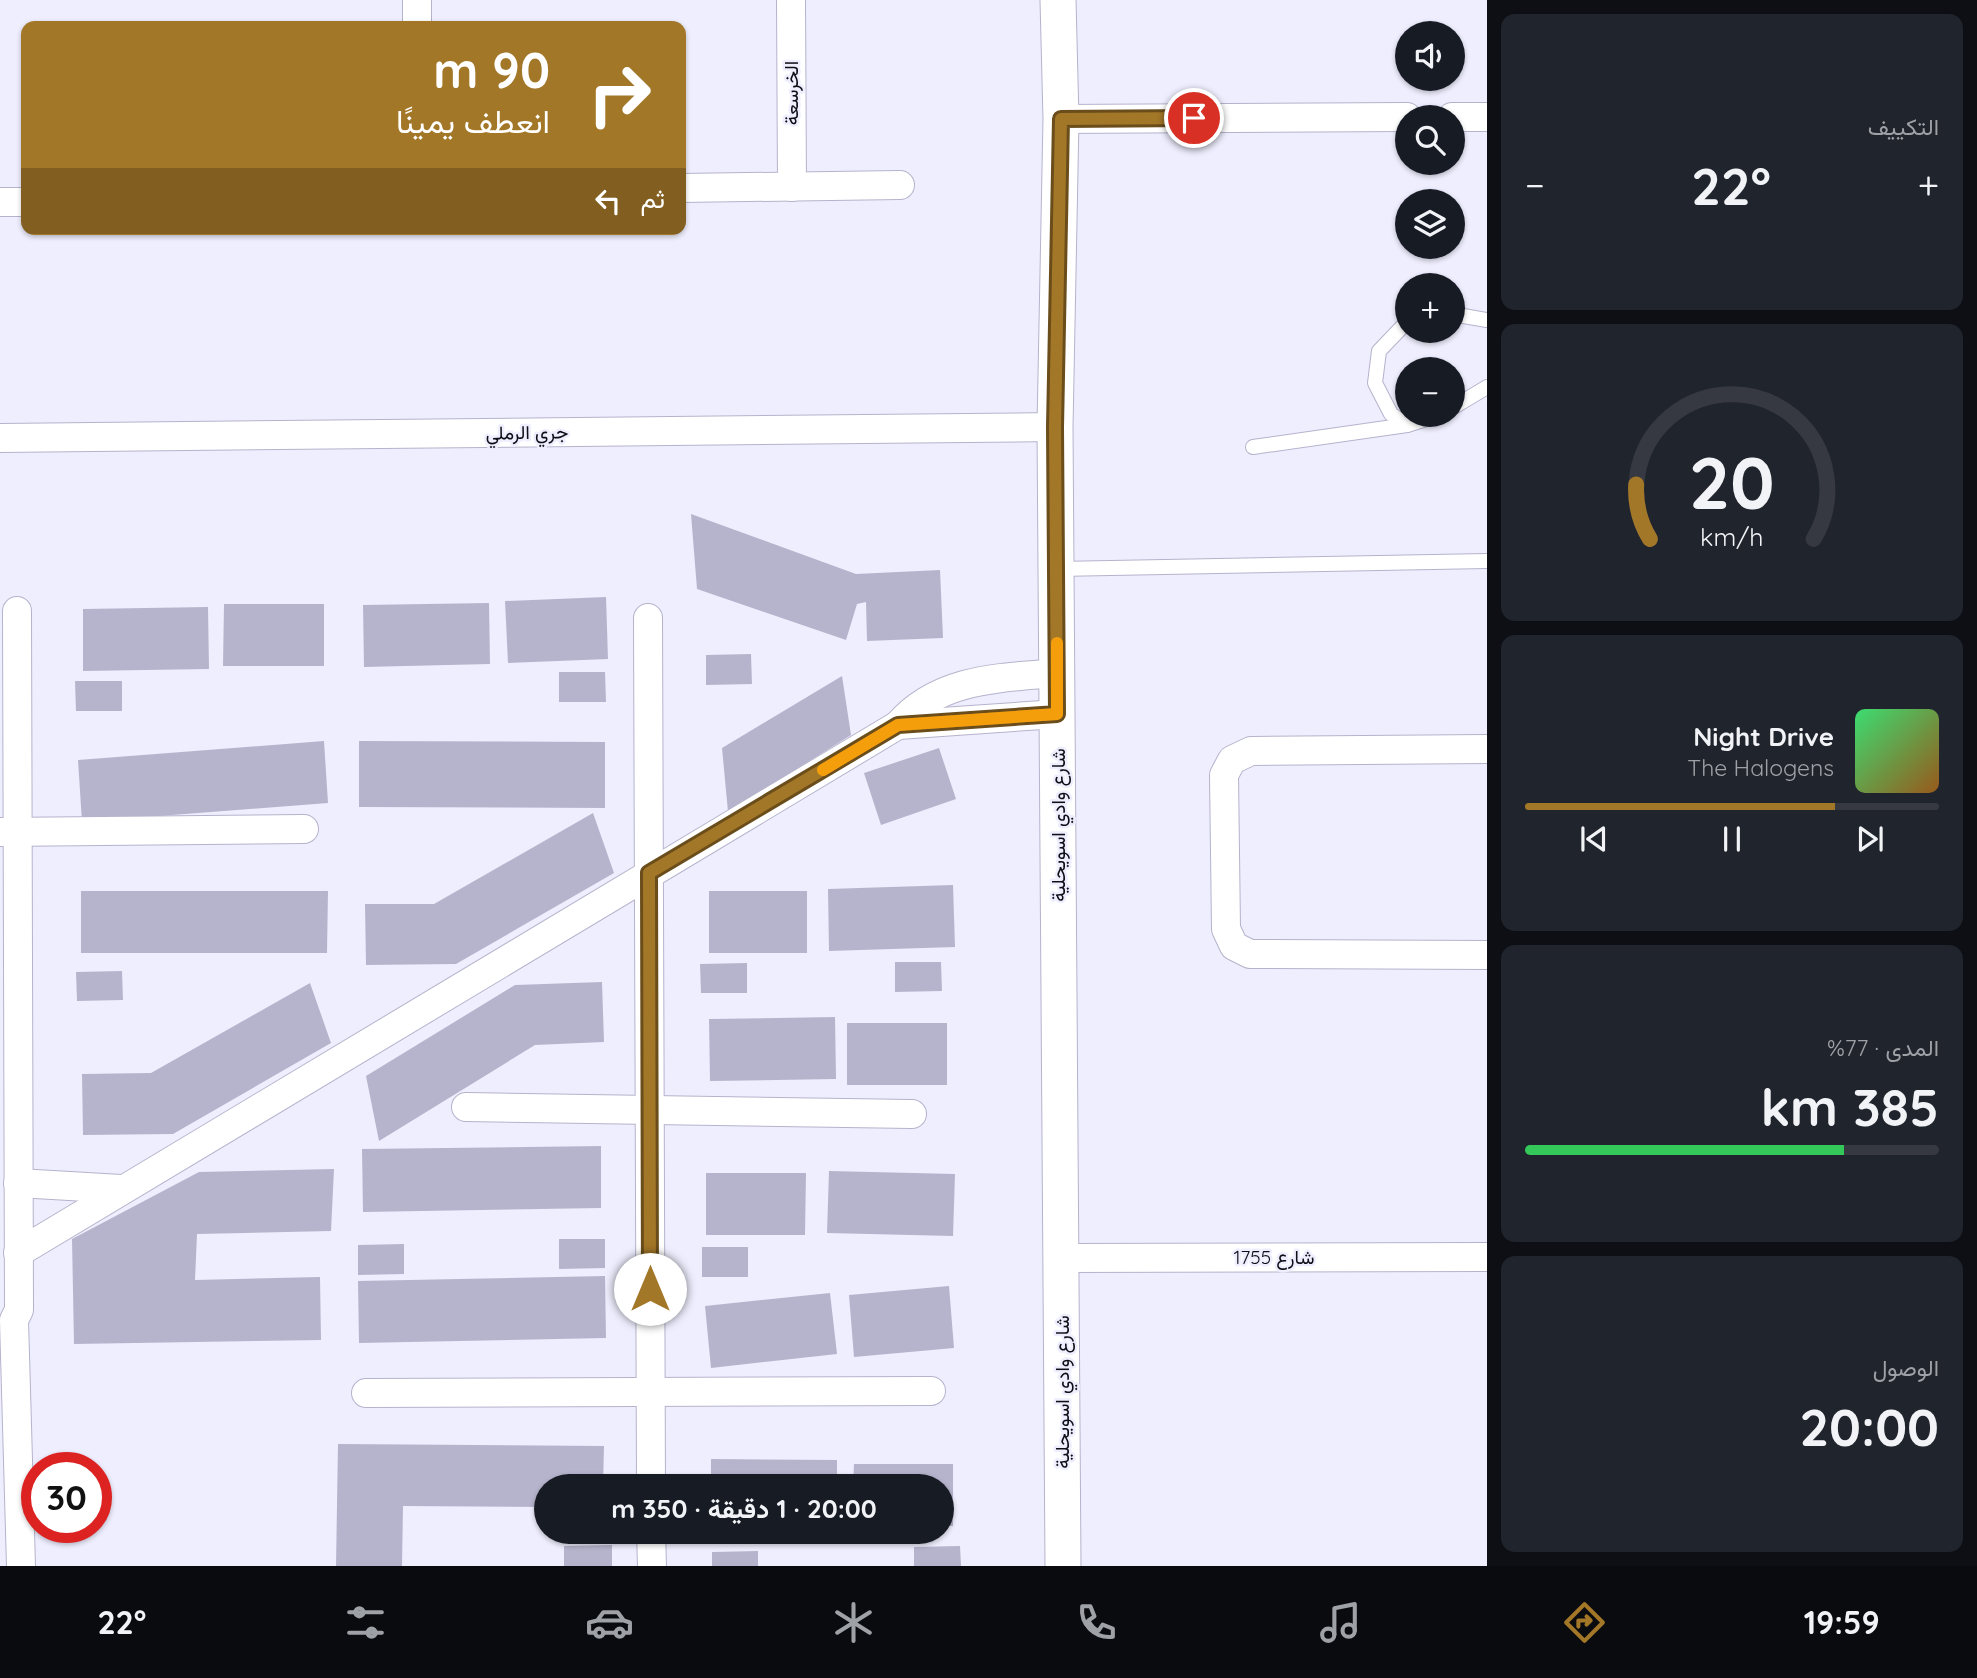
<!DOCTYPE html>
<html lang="ar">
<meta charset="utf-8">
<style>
:root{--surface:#171b24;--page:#20242c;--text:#f1f3f6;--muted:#9ea1a6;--line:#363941;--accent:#a37728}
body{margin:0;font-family:Quicksand,Vazirmatn,sans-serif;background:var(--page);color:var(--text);direction:rtl;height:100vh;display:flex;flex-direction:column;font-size:26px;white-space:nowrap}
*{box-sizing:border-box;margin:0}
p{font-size:23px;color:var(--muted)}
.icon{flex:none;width:38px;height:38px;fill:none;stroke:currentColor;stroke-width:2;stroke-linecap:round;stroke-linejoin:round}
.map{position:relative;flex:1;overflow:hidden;direction:ltr}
.details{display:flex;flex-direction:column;gap:14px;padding:14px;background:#0d0f14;width:490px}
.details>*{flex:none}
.hud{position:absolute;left:21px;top:21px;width:665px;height:214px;border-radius:14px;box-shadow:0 2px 5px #0004;direction:rtl;background:#a37728;color:#fff;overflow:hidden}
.tools{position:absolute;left:1395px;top:21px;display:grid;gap:14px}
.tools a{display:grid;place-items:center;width:70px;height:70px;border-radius:50%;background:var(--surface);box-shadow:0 2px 5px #0004;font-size:35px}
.speed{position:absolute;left:21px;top:1452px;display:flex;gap:14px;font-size:35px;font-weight:700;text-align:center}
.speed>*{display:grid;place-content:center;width:91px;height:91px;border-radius:50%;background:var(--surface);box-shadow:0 2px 5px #0004;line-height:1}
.speed .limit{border:10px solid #d22;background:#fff;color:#111}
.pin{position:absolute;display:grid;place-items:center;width:60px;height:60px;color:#fff;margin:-30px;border:4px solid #fff;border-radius:50%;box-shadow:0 2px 7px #0007}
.me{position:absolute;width:77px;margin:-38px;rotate:0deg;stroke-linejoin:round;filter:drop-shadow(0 0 5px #0008)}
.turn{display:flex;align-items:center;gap:24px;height:147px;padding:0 21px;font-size:32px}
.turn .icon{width:91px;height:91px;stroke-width:2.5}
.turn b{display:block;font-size:49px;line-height:60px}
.then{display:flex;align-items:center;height:66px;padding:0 21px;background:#0003;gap:14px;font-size:26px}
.big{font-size:52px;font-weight:700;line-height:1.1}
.details .widget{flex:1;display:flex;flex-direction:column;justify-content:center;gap:10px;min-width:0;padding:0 24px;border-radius:14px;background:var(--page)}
.details .dial{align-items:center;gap:0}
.dial svg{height:182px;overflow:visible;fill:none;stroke:var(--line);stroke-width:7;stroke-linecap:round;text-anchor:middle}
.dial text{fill:var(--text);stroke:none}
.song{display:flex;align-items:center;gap:21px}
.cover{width:84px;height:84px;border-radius:10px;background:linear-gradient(135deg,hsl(140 70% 55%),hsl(30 70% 35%))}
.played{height:7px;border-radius:4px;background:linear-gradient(90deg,var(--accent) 75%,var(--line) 75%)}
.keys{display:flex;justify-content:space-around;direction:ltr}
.heat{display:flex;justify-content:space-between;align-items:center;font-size:38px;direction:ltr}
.charge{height:10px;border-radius:5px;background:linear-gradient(90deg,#34c759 77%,var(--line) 0)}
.trip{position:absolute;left:534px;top:1474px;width:420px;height:70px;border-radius:35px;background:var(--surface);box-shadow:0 2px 5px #0004;font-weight:700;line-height:70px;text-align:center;direction:rtl}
.tab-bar{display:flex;height:112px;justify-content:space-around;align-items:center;background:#090b0e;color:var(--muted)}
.tab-bar .icon{width:49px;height:49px}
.tab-bar .active{color:var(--accent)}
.tab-bar b{font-size:32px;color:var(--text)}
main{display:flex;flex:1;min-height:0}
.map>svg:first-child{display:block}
.building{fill:#b6b4cc}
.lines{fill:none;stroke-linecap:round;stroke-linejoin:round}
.service-casing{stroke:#b5b3cc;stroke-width:16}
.minor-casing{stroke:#b5b3cc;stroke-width:30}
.tertiary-casing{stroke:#b5b3cc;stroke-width:37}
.service{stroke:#fff;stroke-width:14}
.minor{stroke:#fff;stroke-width:28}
.tertiary{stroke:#fff;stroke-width:35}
.route-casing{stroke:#6a4d1a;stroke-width:18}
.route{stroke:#a37728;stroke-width:12}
.slow{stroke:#f59e0b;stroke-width:12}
.labels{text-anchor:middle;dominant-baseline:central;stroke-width:5;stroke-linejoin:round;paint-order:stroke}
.street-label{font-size:19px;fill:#0f0e16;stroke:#efeefe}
</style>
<main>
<section class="details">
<div class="widget"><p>التكييف</p>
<div class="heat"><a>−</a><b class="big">22°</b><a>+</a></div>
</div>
<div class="widget dial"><svg viewBox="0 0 100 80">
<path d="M14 69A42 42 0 1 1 86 69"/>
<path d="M14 69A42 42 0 0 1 8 45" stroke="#a37728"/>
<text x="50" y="56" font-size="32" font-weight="700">20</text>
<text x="50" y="72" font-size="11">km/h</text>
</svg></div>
<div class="widget">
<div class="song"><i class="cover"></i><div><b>Night Drive</b><p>The Halogens</p></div></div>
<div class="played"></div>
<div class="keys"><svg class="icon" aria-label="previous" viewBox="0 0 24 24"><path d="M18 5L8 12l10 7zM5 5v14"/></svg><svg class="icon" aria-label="pause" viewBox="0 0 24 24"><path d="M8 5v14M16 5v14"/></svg><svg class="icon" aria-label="next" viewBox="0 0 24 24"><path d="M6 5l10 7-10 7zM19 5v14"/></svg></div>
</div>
<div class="widget"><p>المدى · 77%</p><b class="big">385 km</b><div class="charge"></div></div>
<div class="widget"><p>الوصول</p><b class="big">20:00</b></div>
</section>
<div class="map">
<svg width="1487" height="1566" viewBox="0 0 1487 1566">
<rect width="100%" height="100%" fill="#efeefe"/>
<g class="building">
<polygon points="691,514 856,574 940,570 943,638 867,641 866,602 857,604 846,640 697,589"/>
<polygon points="606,597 608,659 508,663 505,601"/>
<polygon points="489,603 490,664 364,667 363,605"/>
<polygon points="224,604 324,604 324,666 223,666"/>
<polygon points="208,607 209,669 83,671 83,609"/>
<polygon points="751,654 752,684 706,685 706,655"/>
<polygon points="559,672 605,672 606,702 559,702"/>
<polygon points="842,676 851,735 728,812 722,748"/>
<polygon points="75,681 122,681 122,711 76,711"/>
<polygon points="324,741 328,803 82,822 78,760"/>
<polygon points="359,741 605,742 605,808 359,807"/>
<polygon points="939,748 956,799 881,825 864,773"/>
<polygon points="593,813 614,873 456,964 366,965 365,904 434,904"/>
<polygon points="953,885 955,947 829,951 828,889"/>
<polygon points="81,891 328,891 327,953 81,953"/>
<rect x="709" y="891" width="98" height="62"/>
<polygon points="895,962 941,962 942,991 895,992"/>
<polygon points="747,963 747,993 701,993 700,964"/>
<polygon points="122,971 123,1000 77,1001 76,972"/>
<polygon points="602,982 604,1042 535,1045 379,1141 366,1076 515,985"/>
<polygon points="310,983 331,1043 173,1134 83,1135 82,1074 151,1073"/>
<polygon points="835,1017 836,1079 710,1081 709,1019"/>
<rect x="847" y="1023" width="100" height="62"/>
<polygon points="601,1146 601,1208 363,1212 362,1149"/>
<polygon points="334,1169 331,1231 197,1234 195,1280 320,1277 321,1340 74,1344 72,1239 199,1172"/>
<polygon points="829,1171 955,1174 953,1236 827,1233"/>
<polygon points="706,1173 806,1173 805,1235 706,1235"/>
<polygon points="559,1239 605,1239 605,1268 559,1269"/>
<polygon points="404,1244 404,1274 358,1275 358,1245"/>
<rect x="702" y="1247" width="46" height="30"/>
<polygon points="605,1276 606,1338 359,1343 358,1281"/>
<polygon points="949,1286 954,1348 854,1357 849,1295"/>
<polygon points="830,1293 837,1354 711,1368 705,1306"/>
<polygon points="338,1444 604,1446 603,1486 546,1486 546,1507 403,1506 402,1566 336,1566"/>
<polygon points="711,1459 837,1460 837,1486 711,1486"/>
<polygon points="854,1464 953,1464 953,1526 942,1526 942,1486 853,1486"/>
<polygon points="612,1545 612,1566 564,1566 564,1546"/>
<polygon points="960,1546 961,1566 914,1566 914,1547"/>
<polygon points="758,1551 758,1566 712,1566 712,1552"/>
</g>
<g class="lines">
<defs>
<g id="service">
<polyline points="1452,314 1487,320"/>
<polyline points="1407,326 1402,327 1379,351 1375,383 1391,414 1407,425"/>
<polyline points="1452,408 1487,387"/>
<polyline points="1253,447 1407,425 1439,415"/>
<polyline points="1057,569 1487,561"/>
</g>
<g id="minor">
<polyline points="417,0 417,26"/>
<polyline points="791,0 792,187"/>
<polyline points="1452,117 1487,117"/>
<polyline points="1061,119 1407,117"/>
<polyline points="681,188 900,185"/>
<polyline points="0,202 26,202"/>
<polyline points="0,438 1055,427"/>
<polyline points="17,611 19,1310 14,1320 21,1566"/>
<polyline points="648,618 651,1486"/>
<polyline points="898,725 1057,714"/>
<polyline points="1487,749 1251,751 1232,760 1224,775 1226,929 1234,946 1250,954 1487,955"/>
<polyline points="0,832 304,829"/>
<polyline points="466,1107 912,1114"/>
<polyline points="18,1183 121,1189"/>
<path d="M18 1253 898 725C939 678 999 678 1057 673"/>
<polyline points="1062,1258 1487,1257"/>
<polyline points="366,1393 931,1391"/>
<polyline points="651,1531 652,1566"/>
</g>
<polyline id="tertiary" points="1058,0 1061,119 1055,427 1063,1566"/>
</defs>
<use href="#service" class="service-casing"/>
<use href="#minor" class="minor-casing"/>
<use href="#tertiary" class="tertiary-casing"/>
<use href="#service" class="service"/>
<use href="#minor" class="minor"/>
<use href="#tertiary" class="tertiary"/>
</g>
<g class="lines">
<defs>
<polyline id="route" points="650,1289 649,873 898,725 1057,714 1055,427 1061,119 1194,118"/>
</defs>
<use href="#route" class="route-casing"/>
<use href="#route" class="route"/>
<polyline class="slow" points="823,770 898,725 1057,714 1057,643"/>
</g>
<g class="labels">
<g class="street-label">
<text transform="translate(791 93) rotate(-90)">الخرسعة</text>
<text transform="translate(527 432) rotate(-1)">جري الرملي</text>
<text transform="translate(1058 825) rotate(-90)">شارع وادي اسويحلية</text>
<text x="1274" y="1257">شارع 1755</text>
<text transform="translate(1062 1392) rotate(-90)">شارع وادي اسويحلية</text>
</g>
</g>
</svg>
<div class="tools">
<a><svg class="icon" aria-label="sound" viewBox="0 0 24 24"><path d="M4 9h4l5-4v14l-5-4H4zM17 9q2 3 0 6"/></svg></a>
<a><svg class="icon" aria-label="search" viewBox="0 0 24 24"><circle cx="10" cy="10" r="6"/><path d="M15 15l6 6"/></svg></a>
<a><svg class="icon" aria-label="layers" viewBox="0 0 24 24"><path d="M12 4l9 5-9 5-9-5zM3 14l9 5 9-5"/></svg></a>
<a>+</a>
<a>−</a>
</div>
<div class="speed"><div class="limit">30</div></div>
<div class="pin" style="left:1194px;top:118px;background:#d93025"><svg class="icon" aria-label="arrive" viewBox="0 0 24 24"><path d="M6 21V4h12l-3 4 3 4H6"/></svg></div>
<svg class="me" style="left:650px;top:1289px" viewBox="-20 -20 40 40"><circle r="19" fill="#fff"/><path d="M0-13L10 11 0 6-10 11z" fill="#a37728"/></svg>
<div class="trip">20:00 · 1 دقيقة · 350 m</div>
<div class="hud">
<div class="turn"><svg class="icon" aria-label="right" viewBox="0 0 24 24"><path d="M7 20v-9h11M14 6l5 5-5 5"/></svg><div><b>90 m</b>انعطف يمينًا</div></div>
<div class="then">ثم<svg class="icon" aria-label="left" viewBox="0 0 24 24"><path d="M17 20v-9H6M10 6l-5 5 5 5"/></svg></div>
</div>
</div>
</main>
<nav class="tab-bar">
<b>19:59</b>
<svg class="icon active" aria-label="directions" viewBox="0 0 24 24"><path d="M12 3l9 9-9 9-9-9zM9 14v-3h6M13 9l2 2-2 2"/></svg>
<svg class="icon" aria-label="music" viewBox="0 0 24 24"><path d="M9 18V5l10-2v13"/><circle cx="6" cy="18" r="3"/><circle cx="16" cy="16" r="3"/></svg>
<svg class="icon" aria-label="phone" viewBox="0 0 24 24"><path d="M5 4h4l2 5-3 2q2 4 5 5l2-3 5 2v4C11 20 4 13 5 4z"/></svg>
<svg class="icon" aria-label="climate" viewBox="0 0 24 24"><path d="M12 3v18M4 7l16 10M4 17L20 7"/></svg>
<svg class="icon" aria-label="car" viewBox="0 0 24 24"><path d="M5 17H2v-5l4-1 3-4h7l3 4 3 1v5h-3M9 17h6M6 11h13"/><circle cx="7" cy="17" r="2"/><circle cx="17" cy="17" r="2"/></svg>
<svg class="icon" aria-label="filters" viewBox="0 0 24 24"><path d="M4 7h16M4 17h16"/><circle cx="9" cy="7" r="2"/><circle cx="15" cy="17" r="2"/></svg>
<b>22°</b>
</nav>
